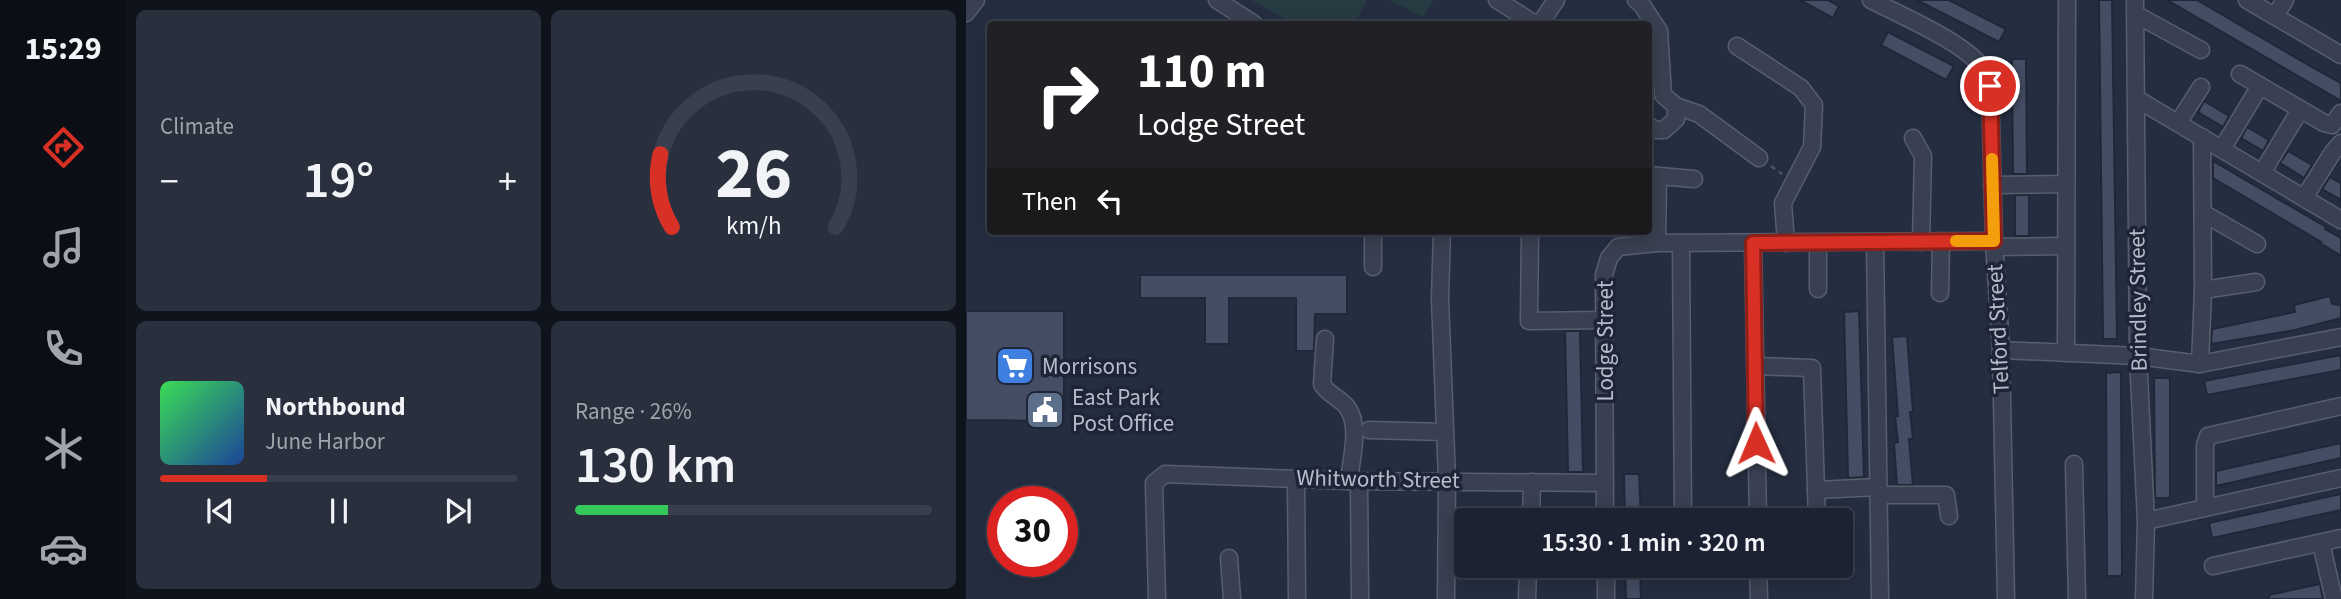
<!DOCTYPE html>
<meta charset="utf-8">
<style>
:root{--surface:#1c2231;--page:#292f3d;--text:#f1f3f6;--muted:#a0a4ab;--line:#3a3f4d;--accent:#d93025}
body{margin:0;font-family:"Source Sans 3",sans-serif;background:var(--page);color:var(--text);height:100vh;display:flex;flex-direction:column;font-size:26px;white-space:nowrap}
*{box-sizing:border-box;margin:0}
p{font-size:23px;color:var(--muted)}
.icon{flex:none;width:38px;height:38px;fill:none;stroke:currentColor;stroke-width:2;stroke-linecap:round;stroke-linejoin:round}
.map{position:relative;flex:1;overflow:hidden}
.panel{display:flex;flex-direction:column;gap:10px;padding:10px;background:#0f131b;width:840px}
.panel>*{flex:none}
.banner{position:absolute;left:21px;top:21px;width:665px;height:214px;border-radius:7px;box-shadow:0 4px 18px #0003,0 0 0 2px var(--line);background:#202124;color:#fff;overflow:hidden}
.speed{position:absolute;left:21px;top:486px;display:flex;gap:14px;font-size:35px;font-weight:700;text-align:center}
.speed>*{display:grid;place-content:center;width:91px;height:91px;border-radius:50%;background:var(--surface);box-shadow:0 4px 18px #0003,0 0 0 2px var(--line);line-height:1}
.speed .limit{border:10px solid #d22;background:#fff;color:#111}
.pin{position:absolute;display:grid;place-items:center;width:60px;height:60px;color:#fff;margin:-30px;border:4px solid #fff;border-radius:50%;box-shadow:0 2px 7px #0007}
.me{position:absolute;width:77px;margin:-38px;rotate:359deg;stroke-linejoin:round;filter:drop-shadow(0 0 5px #0008)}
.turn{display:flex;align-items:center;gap:24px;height:147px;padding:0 35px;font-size:32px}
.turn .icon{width:91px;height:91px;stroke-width:2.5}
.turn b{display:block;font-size:49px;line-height:60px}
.then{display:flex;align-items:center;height:66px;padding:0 35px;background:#0003;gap:14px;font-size:26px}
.big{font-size:52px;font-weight:600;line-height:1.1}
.panel .tile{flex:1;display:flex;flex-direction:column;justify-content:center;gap:10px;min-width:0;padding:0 24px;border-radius:10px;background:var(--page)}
.panel .dial{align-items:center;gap:0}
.dial svg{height:182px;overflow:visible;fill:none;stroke:var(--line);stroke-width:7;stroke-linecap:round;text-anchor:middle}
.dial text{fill:var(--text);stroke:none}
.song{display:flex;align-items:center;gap:21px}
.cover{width:84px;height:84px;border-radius:10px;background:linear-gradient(135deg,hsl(130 70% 55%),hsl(220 70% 35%))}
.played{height:7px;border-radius:4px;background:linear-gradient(90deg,var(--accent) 30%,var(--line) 30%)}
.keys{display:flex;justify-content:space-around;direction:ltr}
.heat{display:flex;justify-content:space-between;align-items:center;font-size:38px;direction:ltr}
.charge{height:10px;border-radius:5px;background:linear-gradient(90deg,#34c759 26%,var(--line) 0)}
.panel .tiles{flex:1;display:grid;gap:10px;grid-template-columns:repeat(2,1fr)}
.trip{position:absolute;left:488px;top:508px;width:399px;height:70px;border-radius:7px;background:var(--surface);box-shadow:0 4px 18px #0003,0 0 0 2px var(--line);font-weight:600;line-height:70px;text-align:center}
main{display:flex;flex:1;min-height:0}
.menu{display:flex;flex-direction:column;width:126px;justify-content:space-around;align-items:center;background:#0b0e14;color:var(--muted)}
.menu .icon{width:49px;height:49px}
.menu .current{color:var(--accent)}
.menu b{font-size:32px;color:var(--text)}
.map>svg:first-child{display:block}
.green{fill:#273c42}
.building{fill:#444d63;stroke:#202738;stroke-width:2}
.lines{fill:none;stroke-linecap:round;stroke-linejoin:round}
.minor-casing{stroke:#575e6e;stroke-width:19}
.path{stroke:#45595f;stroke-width:2.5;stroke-dasharray:5 5;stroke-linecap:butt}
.minor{stroke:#394051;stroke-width:16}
.route-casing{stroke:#8d1f18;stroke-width:18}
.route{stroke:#d93025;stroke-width:12}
.slow{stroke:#f59e0b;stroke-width:12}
.labels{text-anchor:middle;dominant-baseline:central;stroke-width:7;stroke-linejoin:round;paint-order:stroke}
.street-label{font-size:23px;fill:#b6bccb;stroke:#1e2536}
.poi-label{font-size:23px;fill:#b6bccb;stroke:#1e2536;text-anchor:start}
</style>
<main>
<nav class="menu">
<b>15:29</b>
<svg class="icon current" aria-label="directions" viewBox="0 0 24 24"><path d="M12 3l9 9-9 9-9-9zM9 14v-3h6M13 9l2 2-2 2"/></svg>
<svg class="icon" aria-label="music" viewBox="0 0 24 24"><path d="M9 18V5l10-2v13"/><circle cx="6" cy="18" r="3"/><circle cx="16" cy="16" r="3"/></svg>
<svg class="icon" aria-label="phone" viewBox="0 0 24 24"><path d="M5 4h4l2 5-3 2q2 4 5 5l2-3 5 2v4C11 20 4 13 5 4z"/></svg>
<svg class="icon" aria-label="climate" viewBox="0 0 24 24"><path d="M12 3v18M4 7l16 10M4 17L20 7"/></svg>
<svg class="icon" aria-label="car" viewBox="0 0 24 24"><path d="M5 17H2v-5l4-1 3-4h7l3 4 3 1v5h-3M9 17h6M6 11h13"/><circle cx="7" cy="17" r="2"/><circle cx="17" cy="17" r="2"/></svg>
</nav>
<section class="panel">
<div class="tiles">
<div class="tile"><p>Climate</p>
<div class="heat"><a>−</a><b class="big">19°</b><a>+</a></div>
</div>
<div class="tile dial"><svg viewBox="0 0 100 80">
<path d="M14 69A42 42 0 1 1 86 69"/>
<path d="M14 69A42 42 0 0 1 9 37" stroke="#d93025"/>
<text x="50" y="56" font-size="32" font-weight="700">26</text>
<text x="50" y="72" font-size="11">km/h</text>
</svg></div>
<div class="tile">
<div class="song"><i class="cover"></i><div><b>Northbound</b><p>June Harbor</p></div></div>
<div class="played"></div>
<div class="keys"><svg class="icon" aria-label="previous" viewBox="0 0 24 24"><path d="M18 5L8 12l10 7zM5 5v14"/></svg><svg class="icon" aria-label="pause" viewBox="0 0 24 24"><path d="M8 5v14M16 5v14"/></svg><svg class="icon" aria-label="next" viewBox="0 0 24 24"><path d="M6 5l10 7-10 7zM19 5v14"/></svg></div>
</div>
<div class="tile"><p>Range · 26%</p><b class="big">130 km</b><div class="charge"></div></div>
</div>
</section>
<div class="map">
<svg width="1375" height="599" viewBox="0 0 1375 599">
<rect width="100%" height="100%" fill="#252e41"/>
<g class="green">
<polygon points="285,0 401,0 388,24 328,24"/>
<polygon points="424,0 468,0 457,17"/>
</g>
<g class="building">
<polygon points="834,0 862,0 873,6 867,18"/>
<polygon points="951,0 983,0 1040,29 1033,42"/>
<polygon points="1133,0 1146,0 1151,339 1137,339"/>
<polygon points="1201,0 1231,0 1344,66 1375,83 1375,101"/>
<polygon points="922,32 988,66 980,80 915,45"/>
<polygon points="1046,59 1060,59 1061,174 1047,174"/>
<polygon points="1238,101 1263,116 1257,127 1232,112"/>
<polygon points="1281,127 1303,140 1297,151 1275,138"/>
<polygon points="1322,151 1346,165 1338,178 1314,163"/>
<polygon points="1247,161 1360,227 1359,229 1375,238 1375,256 1354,243 1355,242 1247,178"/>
<polygon points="1364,177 1375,183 1375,200 1356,189"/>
<rect x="1049" y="195" width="14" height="41"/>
<polygon points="174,275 381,275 381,314 349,314 348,351 330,351 330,298 263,298 263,344 239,344 239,298 174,298"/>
<polygon points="1364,296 1366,304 1375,305 1375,318 1329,330 1245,344 1246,329 1329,312 1328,305"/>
<polygon points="0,311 98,311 98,421 0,420"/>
<polygon points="893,311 898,477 882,478 878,312"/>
<polygon points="599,331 614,331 617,472 602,472"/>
<polygon points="941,336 947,412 944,412 947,439 943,439 947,485 931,485 928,443 932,442 929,416 932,416 926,337"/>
<polygon points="1375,355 1375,370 1241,395 1238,381"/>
<polygon points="1155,372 1156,576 1141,576 1140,373"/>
<polygon points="1188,378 1204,378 1204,498 1189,498"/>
<polygon points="1375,443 1375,458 1250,486 1250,471"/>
<polygon points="658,474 673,474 675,520 659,520"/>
<polygon points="1375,494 1375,510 1246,538 1243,523"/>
<polygon points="659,565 674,565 675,599 660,599"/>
<polygon points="1354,584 1357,599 1303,599 1303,595"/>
</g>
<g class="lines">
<defs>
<g id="minor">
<polyline points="251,0 288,24"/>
<polyline points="531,0 569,24"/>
<polyline points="670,0 676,5 693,31 697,95 710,106 733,114 793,158"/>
<path d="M905 0C934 15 995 41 1015 66 1020 71 1022 79 1024 86L1028 241 1035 350 1040 599"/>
<polyline points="1169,0 1172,356 1180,521 1178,599"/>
<polyline points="1281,0 1375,55"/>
<polyline points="0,13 10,0"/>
<polyline points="1169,14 1235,50"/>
<polyline points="1309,16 1319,0"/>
<polyline points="574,24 590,0"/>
<polyline points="771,46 835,88 848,105 846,147 817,203 820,243"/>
<polyline points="1274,74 1358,123 1366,125 1375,113"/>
<polyline points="1171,99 1375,220"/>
<polyline points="1212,123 1235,87"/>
<polyline points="682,125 689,130 698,130 710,119 710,106"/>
<polyline points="947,138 957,156 955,242"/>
<polyline points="1256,149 1294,86"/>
<polyline points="1296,173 1334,110"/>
<polyline points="682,175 728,179"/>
<polyline points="1026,185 1099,184"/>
<polyline points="1338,198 1367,152 1375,143"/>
<polyline points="1237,213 1291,244"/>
<polyline points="407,231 407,267"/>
<polyline points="476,231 474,299 481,480 480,599"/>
<polyline points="564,231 563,321 638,320"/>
<polyline points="909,242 914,599"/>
<polyline points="691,243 692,176"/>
<polyline points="787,243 792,520"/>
<polyline points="852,243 852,289"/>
<polyline points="715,244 717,520"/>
<polyline points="1028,247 1099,246"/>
<polyline points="1237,290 1290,282"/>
<polyline points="974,293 975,241"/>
<path d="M359 339 356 384C361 394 374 398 381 407 395 426 385 459 383 481"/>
<polyline points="1035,350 1172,356 1234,364 1375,337"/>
<polyline points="1100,353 1101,0"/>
<polyline points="1234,364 1237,290 1236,137"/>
<polyline points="789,366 846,368 851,520"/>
<polyline points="403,430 479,432"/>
<polyline points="1108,464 1111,599"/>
<polyline points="330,478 331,599"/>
<polyline points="393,481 394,599"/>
<polyline points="850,490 912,487"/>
<polyline points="912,495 980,495 983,516"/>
<polyline points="1239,508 1239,445 1242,436 1375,406"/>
<polyline points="565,520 566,482"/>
<polyline points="639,520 638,275 643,258 652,247 691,243 1028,241"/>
<polyline points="1180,521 1375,478"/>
<polyline points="1355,543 1368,599"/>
<polyline points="263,558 266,599"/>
<polyline points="640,565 640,599"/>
<polyline points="792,565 793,599"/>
<polyline points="1247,566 1375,538"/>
<polyline points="191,599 188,483 199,474 383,481 639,483"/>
<polyline points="561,599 562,565"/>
</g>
</defs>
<use href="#minor" class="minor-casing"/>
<polyline class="path" points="805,166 816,174"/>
<use href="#minor" class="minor"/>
</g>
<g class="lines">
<defs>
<polyline id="route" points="790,443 787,243 1028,241 1024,86"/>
</defs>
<use href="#route" class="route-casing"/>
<use href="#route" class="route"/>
<polyline class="slow" points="990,241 1028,241 1026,159"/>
</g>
<defs>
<symbol id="supermarket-square" viewBox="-11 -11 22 22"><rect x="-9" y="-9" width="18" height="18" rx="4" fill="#3f7fe0" stroke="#1e2536"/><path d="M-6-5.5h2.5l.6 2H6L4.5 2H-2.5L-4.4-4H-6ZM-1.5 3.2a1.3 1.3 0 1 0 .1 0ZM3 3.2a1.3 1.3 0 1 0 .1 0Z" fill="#fff"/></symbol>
<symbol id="civic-square" viewBox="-11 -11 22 22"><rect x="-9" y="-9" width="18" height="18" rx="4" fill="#5c6f8a" stroke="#1e2536"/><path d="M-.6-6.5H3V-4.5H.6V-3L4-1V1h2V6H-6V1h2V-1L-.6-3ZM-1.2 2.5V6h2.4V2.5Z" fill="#fff"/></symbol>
</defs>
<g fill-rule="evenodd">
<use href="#supermarket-square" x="27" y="344" width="44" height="44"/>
<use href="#civic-square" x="57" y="388" width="44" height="44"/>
</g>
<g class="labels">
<g class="street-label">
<text transform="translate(1172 300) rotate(-91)">Brindley Street</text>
<text transform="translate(1032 329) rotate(-93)">Telford Street</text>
<text transform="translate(639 341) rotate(-90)">Lodge Street</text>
<text transform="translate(412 479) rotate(1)">Whitworth Street</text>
</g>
<g class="poi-label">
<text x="76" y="366">Morrisons</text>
<text x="106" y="397">East Park<tspan x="106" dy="26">Post Office</tspan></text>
</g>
</g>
</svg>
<div class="speed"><div class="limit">30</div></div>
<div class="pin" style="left:1024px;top:86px;background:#d93025"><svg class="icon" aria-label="arrive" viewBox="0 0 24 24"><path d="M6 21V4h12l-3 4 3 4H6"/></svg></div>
<svg class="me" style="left:790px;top:443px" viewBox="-20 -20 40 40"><path d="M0-17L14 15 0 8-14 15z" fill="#d93025" stroke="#fff" stroke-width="4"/></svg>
<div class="trip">15:30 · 1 min · 320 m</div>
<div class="banner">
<div class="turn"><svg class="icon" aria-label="right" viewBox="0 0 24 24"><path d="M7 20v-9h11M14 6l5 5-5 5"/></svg><div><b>110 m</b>Lodge Street</div></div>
<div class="then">Then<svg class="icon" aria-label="left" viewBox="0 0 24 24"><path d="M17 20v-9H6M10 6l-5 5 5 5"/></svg></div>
</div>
</div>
</main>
